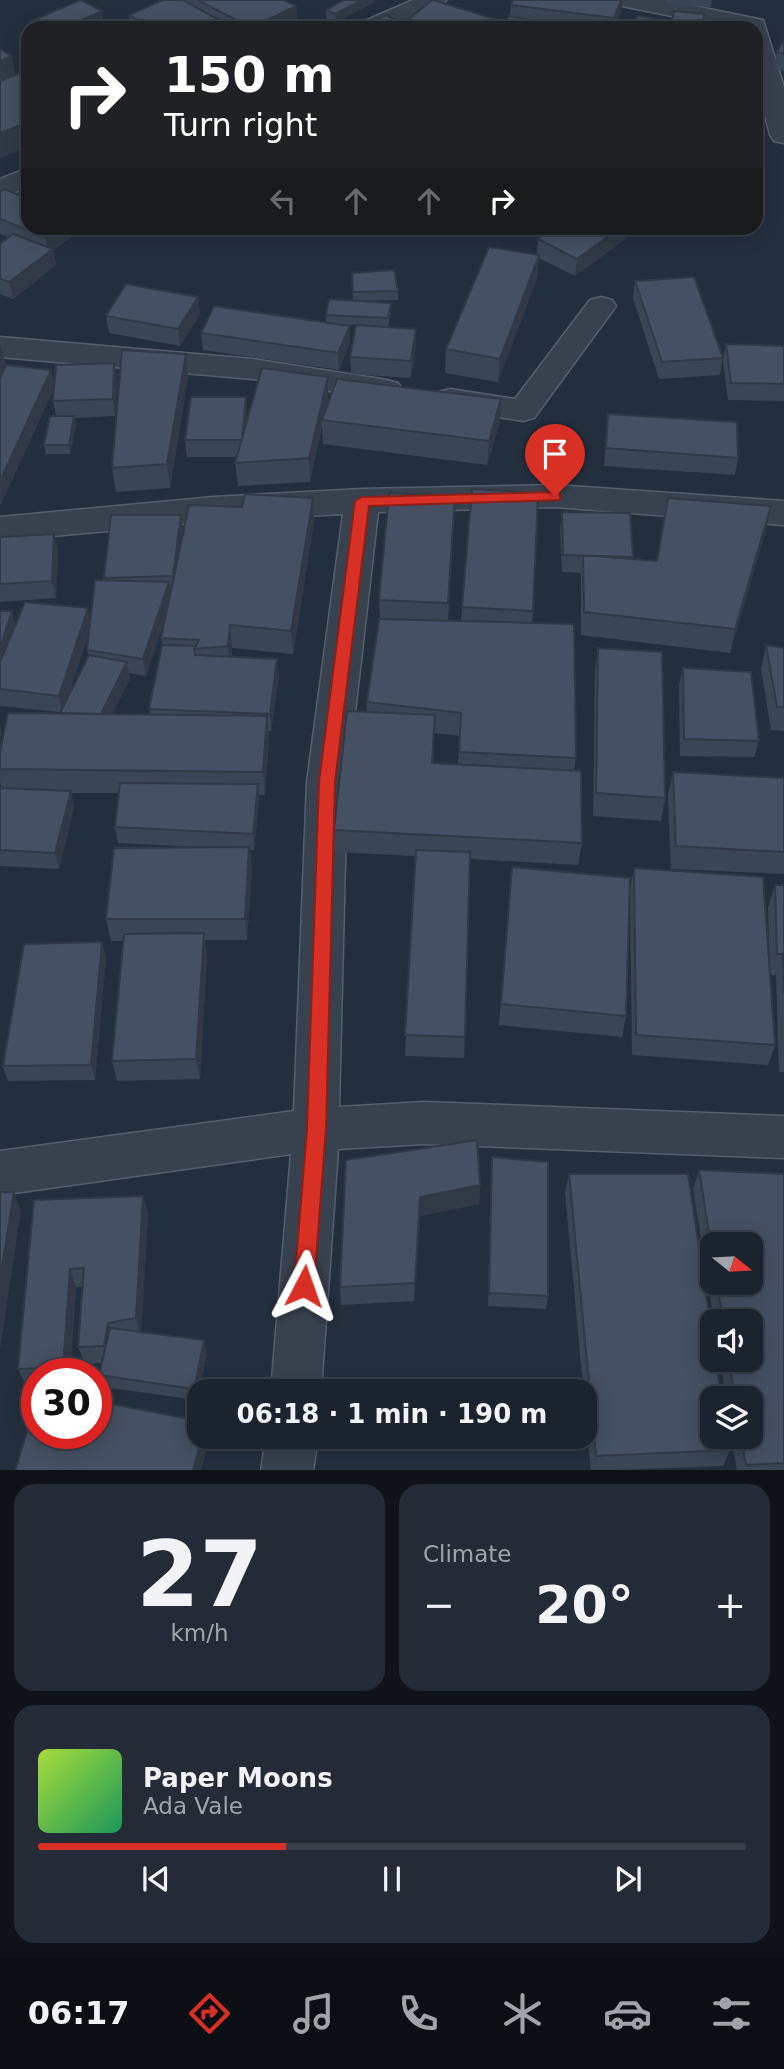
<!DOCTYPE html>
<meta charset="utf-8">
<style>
:root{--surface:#1b232e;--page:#242b36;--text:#f1f3f6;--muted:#a0a4aa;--line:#39404a;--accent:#d93025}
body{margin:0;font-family:"DejaVu Sans",sans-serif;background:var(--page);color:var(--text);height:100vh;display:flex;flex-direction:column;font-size:26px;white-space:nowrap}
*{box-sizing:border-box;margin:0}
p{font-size:23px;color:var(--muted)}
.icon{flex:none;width:38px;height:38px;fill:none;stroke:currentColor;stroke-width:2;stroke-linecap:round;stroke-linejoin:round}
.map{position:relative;height:1470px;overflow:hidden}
.details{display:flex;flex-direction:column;gap:14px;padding:14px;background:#0f1319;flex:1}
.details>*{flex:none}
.banner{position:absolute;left:21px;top:21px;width:742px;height:214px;border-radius:21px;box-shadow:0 4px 18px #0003,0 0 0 2px var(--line);background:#202124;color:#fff;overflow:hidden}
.needle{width:46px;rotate:108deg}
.controls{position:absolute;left:700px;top:1232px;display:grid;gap:14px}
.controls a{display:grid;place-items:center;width:63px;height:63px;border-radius:14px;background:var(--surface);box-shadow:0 4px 18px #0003,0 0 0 2px var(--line);font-size:35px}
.speed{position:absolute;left:21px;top:1358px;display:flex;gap:14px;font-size:35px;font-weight:700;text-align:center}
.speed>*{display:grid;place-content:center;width:91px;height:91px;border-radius:50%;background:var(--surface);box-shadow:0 4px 18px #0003,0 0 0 2px var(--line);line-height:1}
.speed .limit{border:10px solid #d22;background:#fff;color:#111}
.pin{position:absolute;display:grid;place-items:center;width:60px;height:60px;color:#fff;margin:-72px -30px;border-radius:50% 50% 50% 0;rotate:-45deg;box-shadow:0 0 7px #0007}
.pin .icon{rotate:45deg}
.me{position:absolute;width:77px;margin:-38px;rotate:4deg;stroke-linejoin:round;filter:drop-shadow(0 0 5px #0008)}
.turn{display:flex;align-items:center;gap:24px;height:147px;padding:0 28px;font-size:32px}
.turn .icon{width:91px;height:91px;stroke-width:2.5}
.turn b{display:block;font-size:49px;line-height:60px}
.lanes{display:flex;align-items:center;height:66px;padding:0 28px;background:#0003;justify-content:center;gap:35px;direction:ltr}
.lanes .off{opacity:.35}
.big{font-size:52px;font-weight:700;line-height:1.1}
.details .card{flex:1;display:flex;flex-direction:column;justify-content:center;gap:10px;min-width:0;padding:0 24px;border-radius:21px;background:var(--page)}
.details .dial{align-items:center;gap:0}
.dial b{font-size:91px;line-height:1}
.song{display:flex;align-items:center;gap:21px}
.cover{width:84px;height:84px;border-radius:10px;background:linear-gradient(135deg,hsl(80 70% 55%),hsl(150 70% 35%))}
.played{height:7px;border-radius:4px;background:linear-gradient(90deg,var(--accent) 35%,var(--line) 35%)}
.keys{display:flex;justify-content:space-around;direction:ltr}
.heat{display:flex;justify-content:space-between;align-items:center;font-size:38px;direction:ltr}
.details .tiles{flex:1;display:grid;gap:14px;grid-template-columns:1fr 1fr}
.card:last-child{grid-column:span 2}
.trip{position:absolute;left:187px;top:1379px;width:410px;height:70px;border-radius:21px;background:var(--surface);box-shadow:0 4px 18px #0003,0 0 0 2px var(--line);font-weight:700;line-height:70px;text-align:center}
.tab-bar{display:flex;height:112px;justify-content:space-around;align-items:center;background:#0b0e12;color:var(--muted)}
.tab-bar .icon{width:49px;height:49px}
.tab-bar .selected{color:var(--accent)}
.tab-bar b{font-size:32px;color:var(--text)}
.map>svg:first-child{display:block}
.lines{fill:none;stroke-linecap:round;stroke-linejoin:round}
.minor-casing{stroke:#565f6c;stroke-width:3}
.minor{fill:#38414e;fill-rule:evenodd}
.wall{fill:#3b4654;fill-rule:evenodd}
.shaded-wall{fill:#303945}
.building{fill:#455162;stroke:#303945;stroke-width:2}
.route{fill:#d93025;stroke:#8d1f18;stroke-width:2}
</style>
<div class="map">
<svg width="784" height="1471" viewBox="0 0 784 1471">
<rect width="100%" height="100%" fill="#242f3e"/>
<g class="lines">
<defs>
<g id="minor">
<polygon points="413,0 446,0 443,5 390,28 356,28 360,23"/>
<polygon points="615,0 665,0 763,20 784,87 784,143 774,141 770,135 756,80 756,28 731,28 627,7 618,5"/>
<polygon points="28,168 28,187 0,198 0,179"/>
<polygon points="601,297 612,300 616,306 534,418 523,421 450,409 439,406 434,399 439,392 450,389 515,399 590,300"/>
<polygon points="0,337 253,359 387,380 398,383 403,390 398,397 387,400 253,379 0,357"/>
<polygon points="555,485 784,501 784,525 555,507 378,512 347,782 339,1107 424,1102 784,1116 784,1158 424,1144 338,1149 321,1391 271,1391 291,1154 0,1195 0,1151 294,1111 307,782 343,514 214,521 0,541 0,517 214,497 362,489"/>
<polygon points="266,1437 318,1437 313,1471 261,1471"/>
</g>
</defs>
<use href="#minor" class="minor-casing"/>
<use href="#minor" class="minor"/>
</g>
<g class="wall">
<polygon points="158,0 284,0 296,6 297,28 104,28 130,26 129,15 160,1"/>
<polygon points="668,0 712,0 711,7 668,4"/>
<polygon points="374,2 336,23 326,19 326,10"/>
<polygon points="511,5 622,10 615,28 359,28 405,25 405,22 502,26 510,16"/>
<polygon points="102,11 104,28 33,28 31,21"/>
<polygon points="784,40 784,71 774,69 777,52"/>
<polygon points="0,49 15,75 25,71 23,61 28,59 28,146 0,158"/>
<polygon points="0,191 28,228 76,228 77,233 53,250 56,265 13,299 0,294 0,244 8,237 0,234"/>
<polygon points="508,228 541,228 540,232 507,229"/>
<polygon points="545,228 635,228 635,232 575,276 539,258 537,278 498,382 445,373 446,349 537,254 538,239 554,228"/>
<polygon points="352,273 398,291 398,300 362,301 391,312 388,327 416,329 416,346 411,378 351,374 350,357 356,325 337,324 350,326 350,343 339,370 203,350 201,333 326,323 326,315 353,301"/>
<polygon points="635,281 723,358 720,375 659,379 633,298"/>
<polygon points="198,297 200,314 180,346 109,333 106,316"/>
<polygon points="0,344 6,366 51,370 54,386 114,363 117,380 115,416 74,418 76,425 70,454 46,454 44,445 56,416 53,401 54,388 1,504 0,504"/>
<polygon points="726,344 784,346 784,401 728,400 723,361"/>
<polygon points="188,377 170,488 116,492 112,468"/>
<polygon points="246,397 247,414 247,423 328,400 327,407 500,422 487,465 323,444 322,426 310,482 238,486 235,463 237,457 187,457 185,440"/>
<polygon points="608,414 738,458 735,475 604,466"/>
<path d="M455 496 448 620 461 621 462 607 533 611 532 623 576 758 574 771 582 843 578 865 470 859 464 1058 405 1056 415 856 335 852 334 830 367 712V702L380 619 379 600ZM434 733 460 736 458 765 433 763Z"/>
<path d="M313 498 314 521 293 654 232 648V657L279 675 271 731H268L269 739 265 795H259V800L254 850H250L252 869 247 940H205L207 954 200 1079 117 1081 112 1061 123 941H111L106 919 196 847 118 843 115 827 119 793H71L74 807 59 869 0 866V788H2L0 782V752L60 712 0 706V611H12L15 624 90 623 104 580V578L181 515 183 532 242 507ZM165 619 161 638 162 645 149 709 150 714H112L130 679 129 673 146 676ZM90 629 87 650 89 655 67 699Z"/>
<polygon points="562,512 633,557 632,559 657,561 766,530 730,653 581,635 581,573 562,572 560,529"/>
<polygon points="54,534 58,551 56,598 0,602 0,537"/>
<polygon points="766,645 784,648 784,731 771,730 761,669"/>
<polygon points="598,648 665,798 661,821 593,816 595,671"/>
<polygon points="683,668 759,741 754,757 680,756 679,684"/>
<polygon points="673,772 784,778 784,874 671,869 668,795"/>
<polygon points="512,867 626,1016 622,1037 499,1025"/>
<polygon points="634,868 775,1045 768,1065 632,1055 630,890"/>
<polygon points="775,885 784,885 784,1072 779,1072 776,975 770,975 768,907"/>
<polygon points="102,942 106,958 95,1080 8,1081 3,1066"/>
<polygon points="492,1157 548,1296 546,1309 488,1306 491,1171"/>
<polygon points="346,1160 480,1185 479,1204 419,1216 414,1301 341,1305 340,1287"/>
<path d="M699 1170 784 1174V1471H737L731 1437H751V1398H726L720 1360H751V1321H714L693 1189ZM712 1244 751 1283H712Z"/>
<polygon points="569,1174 730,1450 723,1466 591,1471 565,1193"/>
<polygon points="143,1196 148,1215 141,1332 204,1340 207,1353 197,1400 103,1387 99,1375 101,1363 85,1364 78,1347 83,1286 76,1287 70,1374 37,1374 37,1386 26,1386 18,1369 34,1200"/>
</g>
<g class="shaded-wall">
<polygon points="362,0 374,0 374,2 336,23 335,14"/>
<polygon points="621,0 623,0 622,10 615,28 613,28 614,18"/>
<polygon points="296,6 297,28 251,28"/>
<polygon points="102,11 104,28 63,28"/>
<polygon points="502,21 502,28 494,28"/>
<polygon points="12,56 16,79 0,85 0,61"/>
<polygon points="28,122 28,146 0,158 0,133"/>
<polygon points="59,228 76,228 77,233 53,250 56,265 13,299 9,282 48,252 45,237"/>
<polygon points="620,228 635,228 635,232 575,276 577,259"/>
<polygon points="539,255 537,278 498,382 500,359"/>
<polygon points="198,297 200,314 180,346 178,329"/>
<polygon points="350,326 350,343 339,370 338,353"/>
<polygon points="416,329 416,346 411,378 411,361"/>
<polygon points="1,344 6,367 0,379 0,346"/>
<polygon points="186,354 188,377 170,488 167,464"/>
<polygon points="114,363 117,380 115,416 113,399"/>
<polygon points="51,370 54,387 1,504 0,500 0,481"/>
<polygon points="328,377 328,400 324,420 322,420 322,426 310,482 309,458"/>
<polygon points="246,397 247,414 244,457 242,440"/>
<polygon points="501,399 500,422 487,465 489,441"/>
<polygon points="74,416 76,425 70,454 69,445"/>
<polygon points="313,498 314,521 293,654 291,631"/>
<polygon points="771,506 766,530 730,653 735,629"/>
<polygon points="181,515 183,532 175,593 173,576"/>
<polygon points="54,534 58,551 56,598 52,581"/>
<polygon points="169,582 172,599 146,676 143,659"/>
<polygon points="88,608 91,625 62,713 59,696"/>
<polygon points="12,611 16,628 0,680 0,649"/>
<polygon points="230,625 232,648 230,669 228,646"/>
<polygon points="277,659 279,675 271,731 270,714"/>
<polygon points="127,662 130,679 101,736 98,719"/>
<polygon points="267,716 269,739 265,795 263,772"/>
<polygon points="0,723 2,731 0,744"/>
<polygon points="258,784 259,800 254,850 253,834"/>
<polygon points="71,791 74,807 59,869 55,853"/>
<polygon points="249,847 252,869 247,940 245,919"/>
<polygon points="204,933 207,954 200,1079 196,1059"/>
<polygon points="102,942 106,958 95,1080 91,1065"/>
<polygon points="480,1185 479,1204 419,1216 414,1301 420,1197"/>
<polygon points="14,1192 21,1211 0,1350 0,1280"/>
<polygon points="143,1196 148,1215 141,1336 136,1318"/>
<polygon points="70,1269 76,1287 70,1374 65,1374 63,1367"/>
<polygon points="108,1323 114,1340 110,1363 104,1346"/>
<polygon points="204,1340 207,1353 197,1400 194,1389"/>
<polygon points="202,1437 209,1437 210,1438 201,1471 193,1471"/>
</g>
<g class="building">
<polygon points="81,0 102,11 63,28 43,28 31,21"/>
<polygon points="163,0 183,0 233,28 152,28 129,15"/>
<polygon points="198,0 284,0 296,6 251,28"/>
<polygon points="344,0 362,0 335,14 326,10"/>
<polygon points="432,0 433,0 502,21 494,28 425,28 405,22"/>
<polygon points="513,0 621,0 614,18 511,5"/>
<polygon points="674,11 704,14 702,28 671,28"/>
<polygon points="386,15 412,28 359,28"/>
<polygon points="509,16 573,28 501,28"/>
<polygon points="637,16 662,19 660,28 633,28"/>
<polygon points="121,21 134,28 104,28"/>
<polygon points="784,40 784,54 777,52"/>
<polygon points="0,49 12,56 0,61"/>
<polygon points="28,70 28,122 0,133 0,81"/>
<polygon points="4,189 28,199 28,228 59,228 45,237 0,219 0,191"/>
<polygon points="555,228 620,228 577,259 538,239"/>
<polygon points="13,234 53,249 9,282 0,279 0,244"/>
<polygon points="489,247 539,255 500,359 446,349"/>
<polygon points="394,270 398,291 353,292 352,273"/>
<polygon points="694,277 723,358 662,362 635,281"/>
<polygon points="126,284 198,297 178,329 106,316"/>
<polygon points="329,299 391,303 388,318 326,315"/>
<polygon points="214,306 350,326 338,353 201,333"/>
<polygon points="356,325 416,329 411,361 350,357"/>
<polygon points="726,344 784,346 784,384 731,383"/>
<polygon points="122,350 186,354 167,464 112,468"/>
<polygon points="114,363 113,399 53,401 56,365"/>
<polygon points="6,365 51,370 0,481 0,378"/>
<polygon points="262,368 328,377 309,458 235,463"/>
<polygon points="337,379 501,399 489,441 322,420"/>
<polygon points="191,397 246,397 242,440 185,440"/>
<polygon points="608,414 737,422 738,458 606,448"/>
<polygon points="50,416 74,416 69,445 44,445"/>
<polygon points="472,489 538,493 533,611 462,607"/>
<polygon points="389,493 455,496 448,603 379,600"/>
<polygon points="245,494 313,498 291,631 230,625 228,646 194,649 199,640 161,638 189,505 242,507"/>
<polygon points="668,498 771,506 735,629 584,612 583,555 657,561"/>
<polygon points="562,512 630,513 633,557 563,555"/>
<polygon points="111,515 181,515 173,576 104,578"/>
<polygon points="54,534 52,581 0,584 0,537"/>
<polygon points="95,580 169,582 143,659 87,650"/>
<polygon points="25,602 88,608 59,696 0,689 0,662"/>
<polygon points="0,611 12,611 0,649"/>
<polygon points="379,619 574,624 576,758 459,752 461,713 367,702"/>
<polygon points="162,645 195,646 194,649 195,655 277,659 270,714 149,709"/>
<polygon points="766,645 784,648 784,707 777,707"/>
<polygon points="598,648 662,652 665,798 596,793"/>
<polygon points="89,655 127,662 101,714 60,713"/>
<polygon points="683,668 751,672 759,741 684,739"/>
<polygon points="347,711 435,715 432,763 581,771 582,843 334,830"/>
<polygon points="8,713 267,716 263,772 0,769 0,752"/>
<polygon points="673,772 784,778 784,852 676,846"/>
<polygon points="120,783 258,784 253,834 115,827"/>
<polygon points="0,788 71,791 55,853 0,850"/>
<polygon points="249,847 245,919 106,919 114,848"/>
<polygon points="416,850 470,852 465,1037 405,1035"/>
<polygon points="512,867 630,878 626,1016 501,1004"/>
<polygon points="634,868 763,877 775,1045 636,1035"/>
<polygon points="775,885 784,885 784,993 783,954 777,954"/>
<polygon points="204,933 196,1059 112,1061 124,934"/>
<polygon points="102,942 91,1065 3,1066 24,944"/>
<polygon points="477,1140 480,1185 420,1197 415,1283 340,1287 346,1160"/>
<polygon points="492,1157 548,1162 548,1296 489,1293"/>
<polygon points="699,1170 784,1174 784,1463 746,1465 741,1437 751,1437 751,1398 735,1398 729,1360 751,1360 751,1321 723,1321 717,1283 751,1283 751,1244 712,1244 712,1252"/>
<polygon points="569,1174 688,1174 712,1334 712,1360 716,1360 722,1398 712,1398 712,1437 728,1437 730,1450 596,1456"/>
<polygon points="0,1192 14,1192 0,1280"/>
<polygon points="143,1196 136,1318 108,1323 104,1346 78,1347 84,1268 70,1269 63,1367 18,1369 34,1200"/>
<polygon points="110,1328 204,1340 194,1389 99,1375"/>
<polygon points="37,1399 37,1433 96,1433 96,1401 200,1421 200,1437 202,1437 193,1471 15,1471"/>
</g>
<polygon class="route" points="555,492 560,493 560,500 369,506 335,782 326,1129 314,1286 311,1293 304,1296 297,1293 294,1286 307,1129 319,782 355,501 362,497"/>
</svg>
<div class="controls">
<a><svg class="needle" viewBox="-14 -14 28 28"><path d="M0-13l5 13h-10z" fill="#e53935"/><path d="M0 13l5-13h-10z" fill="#a0a4aa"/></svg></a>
<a><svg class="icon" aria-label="sound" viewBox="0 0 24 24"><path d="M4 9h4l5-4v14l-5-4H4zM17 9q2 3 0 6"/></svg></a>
<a><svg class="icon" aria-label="layers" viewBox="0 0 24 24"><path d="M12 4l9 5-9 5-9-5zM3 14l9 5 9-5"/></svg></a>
</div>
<div class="speed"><div class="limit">30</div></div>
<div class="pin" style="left:555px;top:496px;background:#d93025"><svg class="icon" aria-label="arrive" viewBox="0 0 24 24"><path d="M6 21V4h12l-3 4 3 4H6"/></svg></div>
<svg class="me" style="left:304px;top:1286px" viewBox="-20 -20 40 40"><path d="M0-17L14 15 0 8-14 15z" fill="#d93025" stroke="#fff" stroke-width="4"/></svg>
<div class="trip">06:18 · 1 min · 190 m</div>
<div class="banner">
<div class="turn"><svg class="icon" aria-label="right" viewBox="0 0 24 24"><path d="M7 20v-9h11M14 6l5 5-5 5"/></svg><div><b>150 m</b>Turn right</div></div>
<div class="lanes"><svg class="icon off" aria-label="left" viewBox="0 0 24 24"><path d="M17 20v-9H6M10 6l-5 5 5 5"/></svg><svg class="icon off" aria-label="ahead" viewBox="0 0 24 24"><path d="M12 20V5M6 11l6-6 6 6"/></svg><svg class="icon off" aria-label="ahead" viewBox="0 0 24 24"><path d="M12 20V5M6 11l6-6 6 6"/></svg><svg class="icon" aria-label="right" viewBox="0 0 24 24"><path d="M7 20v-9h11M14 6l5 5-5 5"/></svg></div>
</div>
</div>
<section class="details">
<div class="tiles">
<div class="card dial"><b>27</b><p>km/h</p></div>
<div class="card"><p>Climate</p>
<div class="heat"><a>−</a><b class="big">20°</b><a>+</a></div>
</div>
<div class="card">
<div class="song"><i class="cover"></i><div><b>Paper Moons</b><p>Ada Vale</p></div></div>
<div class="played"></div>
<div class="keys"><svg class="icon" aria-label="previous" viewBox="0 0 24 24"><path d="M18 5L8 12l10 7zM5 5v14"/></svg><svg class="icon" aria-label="pause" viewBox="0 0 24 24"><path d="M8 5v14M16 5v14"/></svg><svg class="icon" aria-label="next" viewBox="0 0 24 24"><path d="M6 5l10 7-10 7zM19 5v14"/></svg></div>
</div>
</div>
</section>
<nav class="tab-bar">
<b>06:17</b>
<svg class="icon selected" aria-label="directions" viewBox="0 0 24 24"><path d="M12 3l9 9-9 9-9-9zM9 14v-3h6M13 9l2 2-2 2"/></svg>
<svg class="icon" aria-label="music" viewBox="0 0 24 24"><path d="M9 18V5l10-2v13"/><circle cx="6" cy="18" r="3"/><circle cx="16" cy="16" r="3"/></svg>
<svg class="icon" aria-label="phone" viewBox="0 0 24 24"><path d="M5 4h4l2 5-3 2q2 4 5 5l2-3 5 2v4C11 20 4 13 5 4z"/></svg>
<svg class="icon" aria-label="climate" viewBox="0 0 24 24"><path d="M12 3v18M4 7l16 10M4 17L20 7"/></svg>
<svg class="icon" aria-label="car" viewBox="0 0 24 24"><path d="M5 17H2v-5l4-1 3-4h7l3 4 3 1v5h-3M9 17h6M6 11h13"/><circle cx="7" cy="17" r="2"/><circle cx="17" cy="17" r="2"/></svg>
<svg class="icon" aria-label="filters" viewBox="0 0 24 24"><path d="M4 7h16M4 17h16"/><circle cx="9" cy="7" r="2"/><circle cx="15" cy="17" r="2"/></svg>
</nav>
